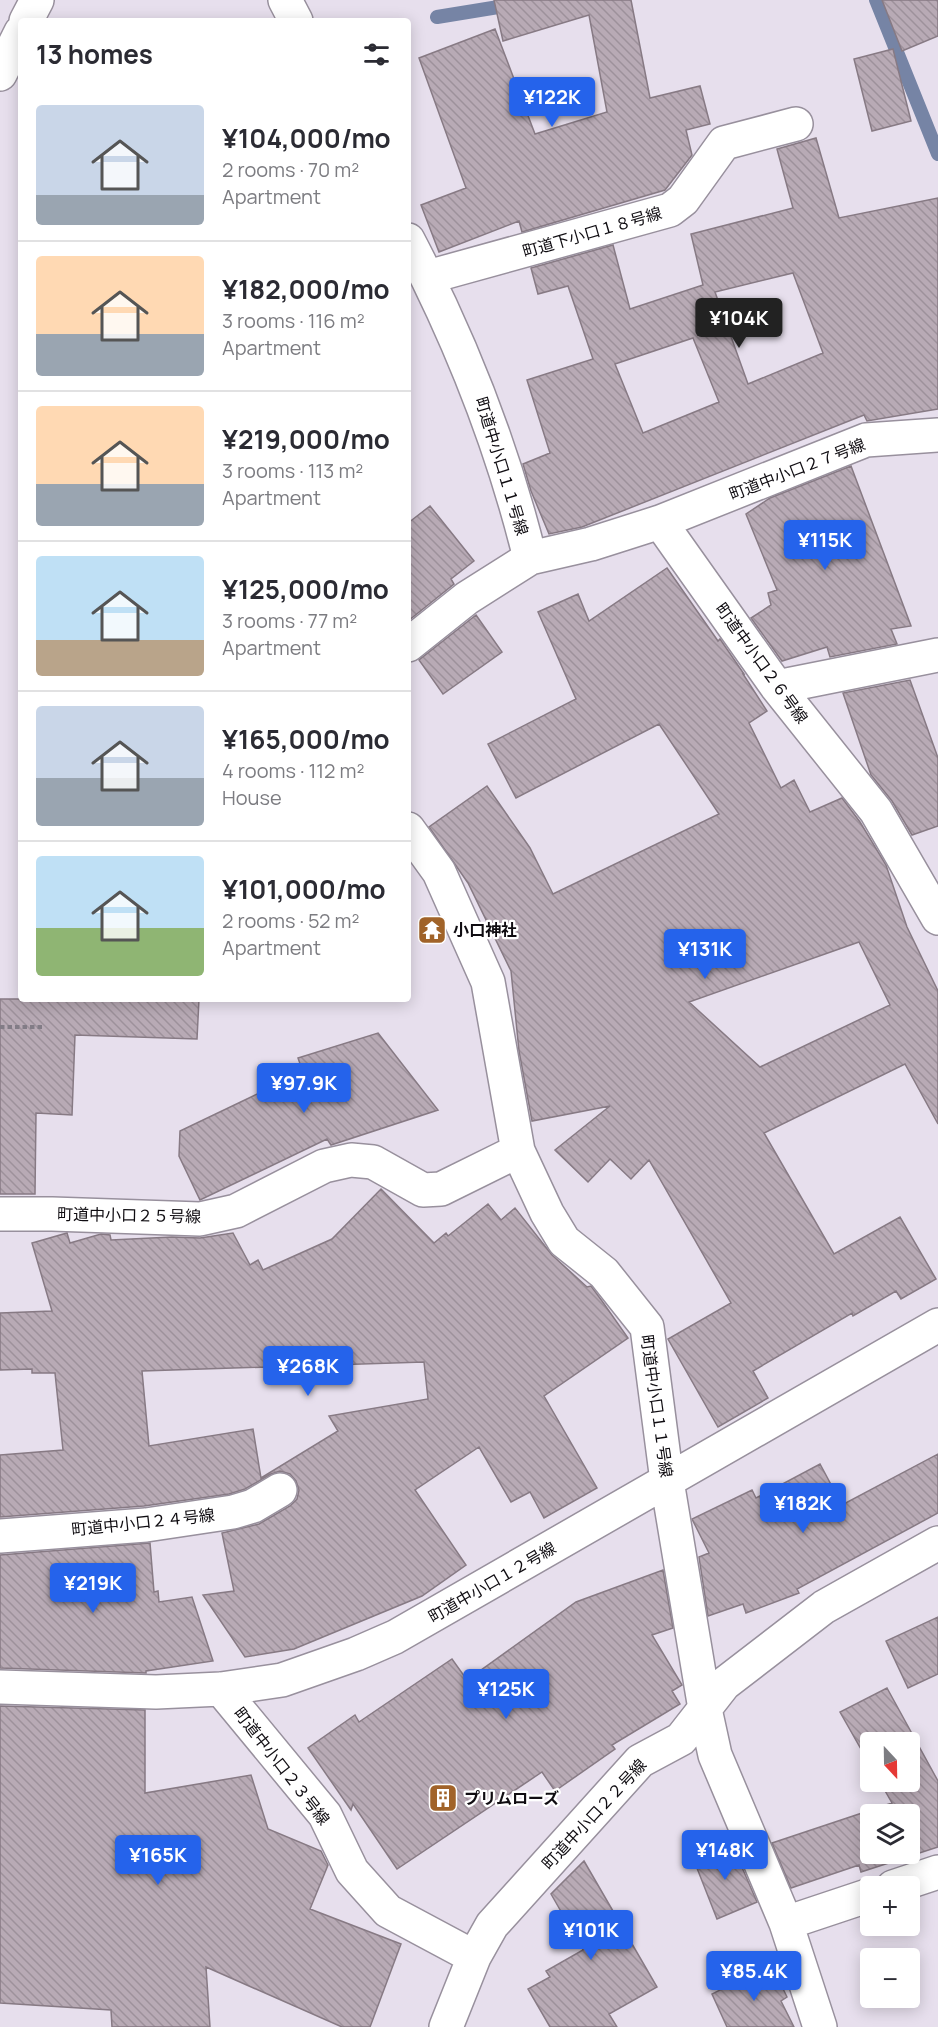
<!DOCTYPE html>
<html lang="en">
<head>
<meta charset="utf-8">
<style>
  body { margin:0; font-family:Manrope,"Noto Sans JP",sans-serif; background:#f2f2f3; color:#2b2b33; height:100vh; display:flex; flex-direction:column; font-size:22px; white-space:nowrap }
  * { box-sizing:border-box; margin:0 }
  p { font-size:20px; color:#7c7c81 }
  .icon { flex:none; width:33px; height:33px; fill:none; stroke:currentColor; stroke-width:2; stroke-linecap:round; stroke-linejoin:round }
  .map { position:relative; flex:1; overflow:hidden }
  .side { position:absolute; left:18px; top:18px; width:393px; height:984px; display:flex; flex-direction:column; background:#fff; border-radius:6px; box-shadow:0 3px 15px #0003 }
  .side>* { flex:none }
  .needle { width:39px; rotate:158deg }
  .tools { position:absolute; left:860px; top:1732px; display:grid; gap:12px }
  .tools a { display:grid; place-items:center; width:60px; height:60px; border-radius:6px; background:#fff; box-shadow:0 3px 15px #0003; font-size:30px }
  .price { position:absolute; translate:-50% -51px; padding:0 14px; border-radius:6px; background:#2563eb; color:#fff; font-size:20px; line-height:39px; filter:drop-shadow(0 2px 3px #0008) }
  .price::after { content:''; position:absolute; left:50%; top:36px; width:18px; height:14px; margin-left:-9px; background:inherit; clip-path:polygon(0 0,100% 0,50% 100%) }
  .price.selected { background:#222; color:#fff }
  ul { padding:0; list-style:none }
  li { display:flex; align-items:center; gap:18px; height:150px; padding:0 18px }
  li+li { border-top:2px solid #e1e1e2 }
  li span { display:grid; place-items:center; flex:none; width:168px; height:120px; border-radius:6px; color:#555 }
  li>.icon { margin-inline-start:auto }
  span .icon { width:72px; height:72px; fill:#fffc; stroke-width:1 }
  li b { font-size:26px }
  h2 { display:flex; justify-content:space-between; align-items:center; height:72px; padding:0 18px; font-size:26px }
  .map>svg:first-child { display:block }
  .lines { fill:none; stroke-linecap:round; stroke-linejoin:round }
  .stream { stroke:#7684a5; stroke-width:14 }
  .building { fill:url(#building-back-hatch); stroke:#877a84; stroke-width:1.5; fill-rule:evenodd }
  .minor-casing { stroke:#98909d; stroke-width:36 }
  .path { stroke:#827c86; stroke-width:4; stroke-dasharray:4.5 3; stroke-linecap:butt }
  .minor { stroke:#fff; stroke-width:33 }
  .labels { text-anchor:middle; stroke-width:4.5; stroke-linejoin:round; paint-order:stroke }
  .street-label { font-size:16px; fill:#0f0c11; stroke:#fff }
  .poi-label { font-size:16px; font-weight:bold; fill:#0f0c11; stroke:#fff; text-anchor:start }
</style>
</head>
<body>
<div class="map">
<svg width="938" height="2027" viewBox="0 0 938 2027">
  <defs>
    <pattern id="building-back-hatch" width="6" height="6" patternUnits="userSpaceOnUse" patternTransform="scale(1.5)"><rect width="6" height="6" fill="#b8aab5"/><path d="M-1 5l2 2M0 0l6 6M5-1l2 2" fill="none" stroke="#9d919b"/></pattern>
  </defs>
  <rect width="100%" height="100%" fill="#e7dfed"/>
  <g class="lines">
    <path class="stream" d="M876,0L938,154
      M437,17L541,0"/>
  </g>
  <path class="building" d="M494,0H631L650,98L700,86L710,124L686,130L692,155L665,190L522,232L519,221L439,252L421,205L466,188L419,58L495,29L535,134L607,112L589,15L503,41Z
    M882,0H938V36L902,51Z
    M893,49L911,121L872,131L854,59Z
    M816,138L839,218L938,198V409L867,421L864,415L582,527L549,534L531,491L523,464L550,453L527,380L593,359L568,286L538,294L531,268L613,245L630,309L703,285L691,234L793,208L777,149ZM793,273L823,353L748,384L715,292ZM693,338L719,402L643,433L615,364Z
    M851,466L911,626L891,629L897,644L830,657L827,647L782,661L751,618L771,605L768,593L777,590L746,514L770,498Z
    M430,506L474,561L451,579L454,584L408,621V523Z
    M667,568L718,641L720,639L744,674H743L767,711L749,723L781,788L794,780L810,812L842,798L860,822L886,865L907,927L938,991V1124L905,1064L764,1133L834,1254L900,1217L936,1279L901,1299L896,1291L853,1316L852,1313L753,1371L768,1398L718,1427L668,1339L731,1303L649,1160L631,1179L610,1159L588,1182L555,1150L610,1106L532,1121L519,1051L511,971L468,883L429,827L487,786L530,848L553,894L719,814L659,724L516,798L488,744L576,699L538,612L578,594L589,621ZM859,942L890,1005L760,1067L689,1002Z
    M476,615L502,652L443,694L419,660Z
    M910,680L938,758V826L912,835L892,801L871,775L843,693Z
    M0,999H199L197,1039L75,1035L72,1115L36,1113L35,1194H0Z
    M378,1033L438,1110L331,1145L327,1139L200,1200L179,1156L180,1131L303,1072L298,1058Z
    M381,1189L434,1243L446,1233L448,1236L488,1204L501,1220L515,1208L552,1255L587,1287L591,1286L602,1301L628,1338L544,1396L597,1488L544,1518L530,1492L511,1502L479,1447L415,1490L466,1565L422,1596L294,1649L245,1657L203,1595L234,1591L222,1533L259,1524L290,1506L297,1499L299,1490L296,1481L290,1474L280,1471L271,1474L245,1489L229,1494L144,1506L0,1517V1455L63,1450L55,1373H32V1369L0,1370V1313L52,1311L32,1243L67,1233L70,1243L101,1234L110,1235L111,1240L172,1237L200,1238L233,1233L250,1265L258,1260L263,1270L332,1239ZM424,1362L428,1399L329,1416L338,1431L261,1478L253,1429L149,1446L142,1371Z
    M938,1454V1513L797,1589L799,1593L746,1613L743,1604L708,1616L699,1557L709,1553L692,1519L752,1490L756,1498L820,1464L842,1505Z
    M150,1543L154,1592L158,1591L159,1602L192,1597L213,1661L146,1671V1673L0,1668V1555Z
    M663,1570L673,1628L652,1635L682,1685L672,1691L680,1704L612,1745L615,1749L555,1791L542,1772L397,1869L353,1804L351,1810L308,1748L355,1715L359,1722L452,1659L467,1680L576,1602Z
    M938,1617V1674L908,1688L886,1641Z
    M887,1688L938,1781V1847L861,1872L859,1865L791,1888L772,1843L892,1803L880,1782H909V1743H870V1765L840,1712ZM870,1815H909V1854H870Z
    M0,1706L145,1710V1793L251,1775L268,1829L321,1851L328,1865L310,1909L401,1944L370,2027H342L206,1967L210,2027H112L111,2010L0,2003Z
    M731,1842L757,1902L717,1919L693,1858Z
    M584,1861L657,1987L609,2014L617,2027H550L528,1989L550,1977L546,1971L583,1950L551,1894Z
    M771,1964L787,1997L781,2001L794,2027H727L712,1994Z"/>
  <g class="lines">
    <g class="minor-casing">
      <path id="minor" d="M285,0L296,21
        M26,21L37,0
        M0,74L21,32
        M408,240C462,343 502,444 530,558L467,598L408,645
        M428,277L670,210L683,200L724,143L796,124
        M660,522L866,440L938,435
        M530,558L591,544L660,522L777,687L876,811L938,918
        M777,687L938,655
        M408,829L439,872L488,982L518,1151L547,1213L564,1241L604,1273L647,1327L667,1481L705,1709L715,1755L786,1923L820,2027
        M0,1214H52L200,1219L236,1211L324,1166L351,1160L373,1162L423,1190L441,1189L518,1151
        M0,1536L146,1525L233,1512L253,1506L280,1490
        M0,1687L156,1692L221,1689L282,1680L356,1654L395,1637L938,1325
        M221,1689L325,1815L352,1871L388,1911L474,1957
        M893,1887L938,1872
        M786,1923L870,1895
        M446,2027L474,1957L492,1925L640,1761L681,1739L724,1684L824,1607L938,1543"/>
    </g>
    <path class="path" d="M0,1027H43"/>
    <use href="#minor" class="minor"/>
  </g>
  <defs>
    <g id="temple-square" transform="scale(1.5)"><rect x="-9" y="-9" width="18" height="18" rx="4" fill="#a16329" stroke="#fff"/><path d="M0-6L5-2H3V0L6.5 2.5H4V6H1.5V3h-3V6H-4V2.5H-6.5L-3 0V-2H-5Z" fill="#fff"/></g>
    <g id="building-square" transform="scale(1.5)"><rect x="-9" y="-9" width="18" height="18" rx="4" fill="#a16329" stroke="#fff"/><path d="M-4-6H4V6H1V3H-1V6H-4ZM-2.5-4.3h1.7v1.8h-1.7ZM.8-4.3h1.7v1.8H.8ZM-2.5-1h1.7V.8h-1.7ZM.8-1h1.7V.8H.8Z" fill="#fff"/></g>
  </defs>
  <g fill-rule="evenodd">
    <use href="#temple-square" x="432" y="930"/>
    <use href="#building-square" x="443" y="1798"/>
  </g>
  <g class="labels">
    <g class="street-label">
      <text transform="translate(592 232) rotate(-16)" y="6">町道下小口１８号線</text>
      <text transform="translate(502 466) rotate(73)" y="6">町道中小口１１号線</text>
      <text transform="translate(797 469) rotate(-21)" y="6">町道中小口２７号線</text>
      <text transform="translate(762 663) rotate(54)" y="6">町道中小口２６号線</text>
      <text transform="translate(129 1215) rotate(1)" y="6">町道中小口２５号線</text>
      <text transform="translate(657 1406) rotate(82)" y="6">町道中小口１１号線</text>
      <text transform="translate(143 1522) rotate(-6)" y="6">町道中小口２４号線</text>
      <text transform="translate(492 1582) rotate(-30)" y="6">町道中小口１２号線</text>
      <text transform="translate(282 1766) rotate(52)" y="6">町道中小口２３号線</text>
      <text transform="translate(594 1814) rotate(-47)" y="6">町道中小口２２号線</text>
    </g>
    <g class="poi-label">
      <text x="453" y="936">小口神社</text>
      <text x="464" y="1804">プリムローズ</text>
    </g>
  </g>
</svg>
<div class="tools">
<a><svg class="needle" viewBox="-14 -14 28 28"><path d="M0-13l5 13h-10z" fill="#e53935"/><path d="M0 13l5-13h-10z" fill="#7c7c81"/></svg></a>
<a><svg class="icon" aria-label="layers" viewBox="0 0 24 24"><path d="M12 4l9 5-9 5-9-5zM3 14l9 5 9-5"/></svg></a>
<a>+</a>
<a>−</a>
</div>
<b class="price" style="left:552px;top:128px">¥122K</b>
<b class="price selected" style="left:739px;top:349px">¥104K</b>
<b class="price" style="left:825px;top:571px">¥115K</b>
<b class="price" style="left:705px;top:980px">¥131K</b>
<b class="price" style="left:304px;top:1114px">¥97.9K</b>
<b class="price" style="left:308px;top:1397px">¥268K</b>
<b class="price" style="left:803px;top:1534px">¥182K</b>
<b class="price" style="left:93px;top:1614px">¥219K</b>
<b class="price" style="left:506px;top:1720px">¥125K</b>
<b class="price" style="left:725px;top:1881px">¥148K</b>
<b class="price" style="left:158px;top:1886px">¥165K</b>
<b class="price" style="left:591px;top:1961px">¥101K</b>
<b class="price" style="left:754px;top:2002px">¥85.4K</b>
<section class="side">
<h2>13 homes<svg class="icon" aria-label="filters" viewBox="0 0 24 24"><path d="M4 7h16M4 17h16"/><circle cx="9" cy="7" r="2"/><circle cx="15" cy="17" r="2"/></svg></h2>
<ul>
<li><span style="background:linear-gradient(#c9d6e8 75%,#9aa5b1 0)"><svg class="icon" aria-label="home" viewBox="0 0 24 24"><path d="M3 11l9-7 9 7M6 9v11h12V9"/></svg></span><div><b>¥104,000/mo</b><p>2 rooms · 70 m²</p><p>Apartment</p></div></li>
<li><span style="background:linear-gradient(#ffd9b3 65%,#9aa5b1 0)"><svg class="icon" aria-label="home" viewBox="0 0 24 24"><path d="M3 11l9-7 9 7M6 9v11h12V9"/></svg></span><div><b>¥182,000/mo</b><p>3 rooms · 116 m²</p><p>Apartment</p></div></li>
<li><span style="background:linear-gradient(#ffd9b3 65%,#9aa5b1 0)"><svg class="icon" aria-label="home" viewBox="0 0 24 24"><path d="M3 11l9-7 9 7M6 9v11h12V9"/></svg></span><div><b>¥219,000/mo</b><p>3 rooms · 113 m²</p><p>Apartment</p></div></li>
<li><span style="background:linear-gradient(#bfe0f5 70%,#b9a48a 0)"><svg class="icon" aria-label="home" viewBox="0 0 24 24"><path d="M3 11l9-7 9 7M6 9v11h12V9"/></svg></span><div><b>¥125,000/mo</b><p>3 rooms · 77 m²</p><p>Apartment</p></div></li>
<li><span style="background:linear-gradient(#c9d6e8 60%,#9aa5b1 0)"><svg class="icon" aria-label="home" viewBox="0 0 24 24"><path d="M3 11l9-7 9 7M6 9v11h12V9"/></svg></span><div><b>¥165,000/mo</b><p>4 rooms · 112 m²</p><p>House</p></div></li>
<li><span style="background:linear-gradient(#bfe0f5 60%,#8fb573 0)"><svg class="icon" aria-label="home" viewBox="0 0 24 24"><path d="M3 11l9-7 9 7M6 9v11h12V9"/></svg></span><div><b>¥101,000/mo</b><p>2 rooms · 52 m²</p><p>Apartment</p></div></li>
</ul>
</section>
</div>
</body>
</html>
